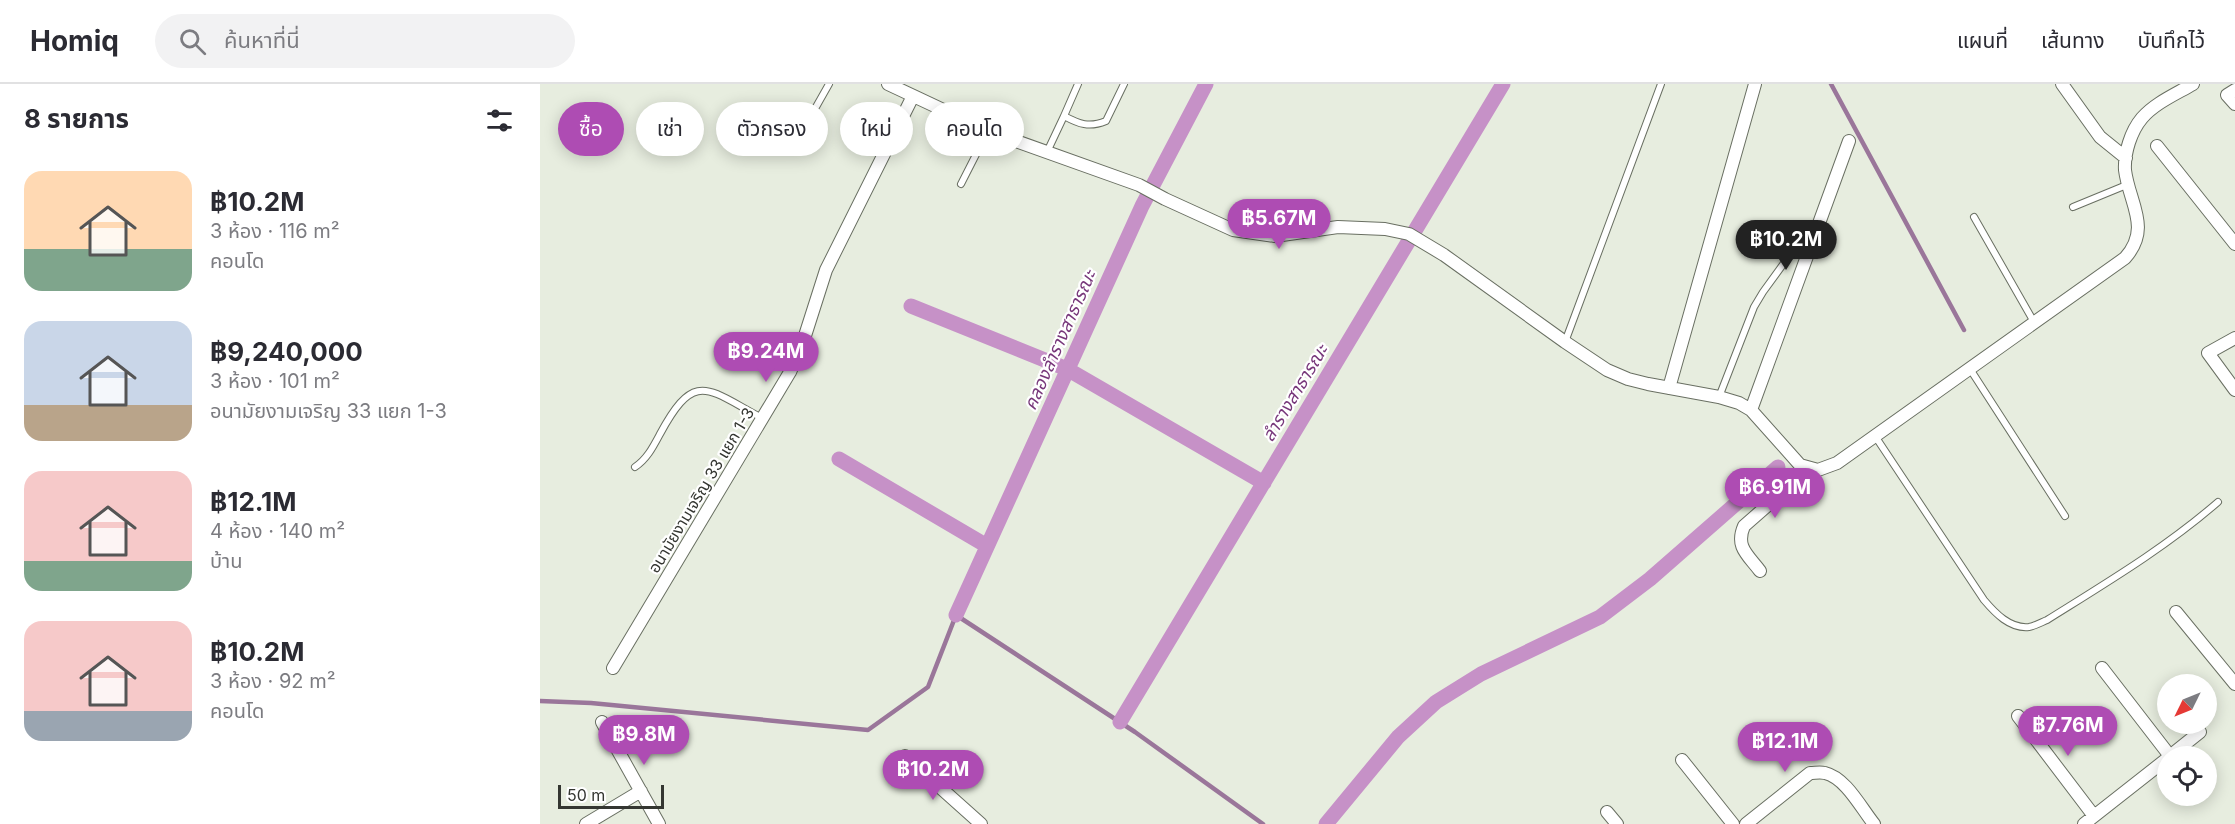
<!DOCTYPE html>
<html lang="th">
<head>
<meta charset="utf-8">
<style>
  body { margin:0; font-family:Inter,"Noto Sans Thai",sans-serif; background:#f2f2f3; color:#2b2b33; height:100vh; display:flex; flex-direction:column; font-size:22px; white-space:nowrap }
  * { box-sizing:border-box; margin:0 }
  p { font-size:20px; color:#7c7c81 }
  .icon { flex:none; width:33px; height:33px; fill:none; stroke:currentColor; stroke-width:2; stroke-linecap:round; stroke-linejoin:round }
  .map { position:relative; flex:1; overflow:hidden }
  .sheet { display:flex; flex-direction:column; background:#fff; width:540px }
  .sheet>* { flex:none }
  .hud { position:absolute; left:18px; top:18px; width:570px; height:54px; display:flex; gap:12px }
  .needle { width:39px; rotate:227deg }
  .buttons { position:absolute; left:1617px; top:590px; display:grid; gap:12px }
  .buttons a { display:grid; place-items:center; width:60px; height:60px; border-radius:50%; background:#fff; box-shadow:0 3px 15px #0003; font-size:30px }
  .scale { position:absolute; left:18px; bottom:15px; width:106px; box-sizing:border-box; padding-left:6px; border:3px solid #343631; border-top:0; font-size:16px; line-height:21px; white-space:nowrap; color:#343631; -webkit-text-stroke:4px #fff; paint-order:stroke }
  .price { position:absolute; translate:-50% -51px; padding:0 14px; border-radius:21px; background:#ae4cb3; color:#fff; font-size:20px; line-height:39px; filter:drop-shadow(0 2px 3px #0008) }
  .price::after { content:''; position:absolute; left:50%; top:36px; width:18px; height:14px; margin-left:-9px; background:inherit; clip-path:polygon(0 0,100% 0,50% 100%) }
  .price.active { background:#222; color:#fff }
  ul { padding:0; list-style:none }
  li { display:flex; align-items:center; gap:18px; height:150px; padding:0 24px }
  li span { display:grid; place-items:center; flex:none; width:168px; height:120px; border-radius:18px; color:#555 }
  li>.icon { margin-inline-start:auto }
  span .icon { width:72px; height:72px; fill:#fffc; stroke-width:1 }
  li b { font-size:26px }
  h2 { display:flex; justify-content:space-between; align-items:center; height:72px; padding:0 24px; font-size:26px }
  .pill { padding:0 21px; border-radius:27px; background:#fff; box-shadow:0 3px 15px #0003; font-size:21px; line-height:54px }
  .pill.active { background:#ae4cb3; color:#fff }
  header { display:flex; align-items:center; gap:36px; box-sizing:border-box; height:84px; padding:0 30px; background:#fff; border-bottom:2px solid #e1e1e2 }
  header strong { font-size:28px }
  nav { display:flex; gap:33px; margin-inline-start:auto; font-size:21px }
  .search { width:420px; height:54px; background:#f2f2f3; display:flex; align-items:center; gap:15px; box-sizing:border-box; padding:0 21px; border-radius:33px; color:#7c7c81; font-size:22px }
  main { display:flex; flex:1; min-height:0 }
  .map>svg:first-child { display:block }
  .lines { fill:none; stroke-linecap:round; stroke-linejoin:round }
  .stream { stroke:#9a769a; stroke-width:4.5 }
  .canal { stroke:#c691c7; stroke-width:15 }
  .service-casing { stroke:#696f62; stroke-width:8 }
  .minor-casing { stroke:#696f62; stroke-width:14 }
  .service { stroke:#fff; stroke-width:6 }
  .minor { stroke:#fff; stroke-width:12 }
  .labels { text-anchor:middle; stroke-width:4.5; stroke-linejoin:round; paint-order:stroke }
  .street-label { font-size:16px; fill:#343631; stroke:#fff }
  .water-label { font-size:18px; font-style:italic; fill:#77377a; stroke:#fff }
</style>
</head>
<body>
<header>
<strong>Homiq</strong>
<div class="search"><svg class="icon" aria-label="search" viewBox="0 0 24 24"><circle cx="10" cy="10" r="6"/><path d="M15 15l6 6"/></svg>ค้นหาที่นี่</div>
<nav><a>แผนที่</a><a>เส้นทาง</a><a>บันทึกไว้</a></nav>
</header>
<main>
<section class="sheet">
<h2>8 รายการ<svg class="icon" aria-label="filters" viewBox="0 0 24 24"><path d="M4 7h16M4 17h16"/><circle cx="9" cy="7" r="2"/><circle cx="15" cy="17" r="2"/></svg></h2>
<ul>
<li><span style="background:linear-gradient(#ffd9b3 65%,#7fa58c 0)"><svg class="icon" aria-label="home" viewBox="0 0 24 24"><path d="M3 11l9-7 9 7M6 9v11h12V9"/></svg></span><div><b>฿10.2M</b><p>3 ห้อง · 116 m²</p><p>คอนโด</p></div></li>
<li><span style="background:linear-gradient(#c9d6e8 70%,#b9a48a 0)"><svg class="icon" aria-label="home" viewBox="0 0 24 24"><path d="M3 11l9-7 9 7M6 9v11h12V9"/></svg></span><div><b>฿9,240,000</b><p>3 ห้อง · 101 m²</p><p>อนามัยงามเจริญ 33 แยก 1-3</p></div></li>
<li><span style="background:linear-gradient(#f6c9c9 75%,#7fa58c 0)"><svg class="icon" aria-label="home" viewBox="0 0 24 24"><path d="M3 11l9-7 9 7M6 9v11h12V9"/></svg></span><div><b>฿12.1M</b><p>4 ห้อง · 140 m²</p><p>บ้าน</p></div></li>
<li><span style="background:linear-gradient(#f6c9c9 75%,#9aa5b1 0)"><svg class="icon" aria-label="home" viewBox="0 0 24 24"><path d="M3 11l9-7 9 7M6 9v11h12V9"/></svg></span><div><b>฿10.2M</b><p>3 ห้อง · 92 m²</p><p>คอนโด</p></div></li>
</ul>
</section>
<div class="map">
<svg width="1695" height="740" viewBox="0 0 1695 740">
  <rect width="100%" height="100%" fill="#e7eddf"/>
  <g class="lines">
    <path class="stream" d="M663,0L665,3
      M1291,0L1424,246
      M0,617L51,619L328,646L388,603L416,531L595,648L723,740"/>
    <path class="canal" d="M371,222L527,285L724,399
      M299,375L447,462
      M416,531L602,122L666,0
      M580,638L963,0
      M786,740L858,653L896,618L941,590L1060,533L1110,495L1238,383"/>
    <g class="service-casing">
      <path id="service" d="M524,32L538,0
        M232,49L252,57L259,53L289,0
        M507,68L524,32C539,40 549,44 566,37L584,0
        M421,100L448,47
        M1533,123L1589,100
        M1434,133L1494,238
        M1025,258L1121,0
        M1430,285L1525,432
        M1179,313L1214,223L1223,208L1247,175
        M1335,352L1444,516C1455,529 1470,545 1489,543C1495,542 1502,538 1507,536C1566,499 1625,464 1678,418
        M95,383C107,375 113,363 120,350C155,285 167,305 222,334"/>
    </g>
    <g class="minor-casing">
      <path id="minor" d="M348,0L448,47L599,101L625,115L693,146L735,152L798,143L845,145L869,150L904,171L1025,258L1067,286L1088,295L1108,300L1179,313L1199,319L1211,326L1260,381L1278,386L1297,379L1585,174C1612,144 1589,119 1585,86C1584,69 1591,47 1602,34C1615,19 1636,10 1653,0
        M1522,0L1560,53L1586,74
        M1695,6L1687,11L1695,20
        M1617,62L1695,160
        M1695,254L1668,269L1695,306
        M1129,304L1215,0
        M1211,326L1309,57
        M1220,487C1208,471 1195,463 1204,442L1269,385
        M1636,528L1695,600
        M73,584L250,288L263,258L286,186L373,12
        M1562,584L1630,672
        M1478,632L1554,732
        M62,638L119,740
        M365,672L441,740
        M1630,672L1660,648
        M1142,676L1193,740
        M1067,728L1077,740
        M46,740L101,707
        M1206,740L1270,689C1275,689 1280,688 1285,689C1306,694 1321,724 1334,740
        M1544,740L1628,674"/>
    </g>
    <use href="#service" class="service"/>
    <use href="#minor" class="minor"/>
  </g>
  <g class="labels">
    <g class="street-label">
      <text transform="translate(161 406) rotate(-59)" y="6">อนามัยงามเจริญ 33 แยก 1-3</text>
    </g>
    <g class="water-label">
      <text transform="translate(520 256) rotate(-66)" y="6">คลองลำรางสาธารณะ</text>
      <text transform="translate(755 309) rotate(-59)" y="6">ลำรางสาธารณะ</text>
    </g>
  </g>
</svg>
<div class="buttons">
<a><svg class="needle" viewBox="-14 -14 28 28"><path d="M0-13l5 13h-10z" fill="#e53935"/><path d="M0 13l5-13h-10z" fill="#7c7c81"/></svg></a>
<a><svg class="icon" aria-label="locate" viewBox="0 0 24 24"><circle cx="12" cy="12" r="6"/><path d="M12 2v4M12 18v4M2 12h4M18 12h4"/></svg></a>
</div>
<div class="scale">50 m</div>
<b class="price" style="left:739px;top:166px">฿5.67M</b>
<b class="price active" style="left:1246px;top:187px">฿10.2M</b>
<b class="price" style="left:226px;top:299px">฿9.24M</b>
<b class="price" style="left:1235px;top:435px">฿6.91M</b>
<b class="price" style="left:1528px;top:673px">฿7.76M</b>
<b class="price" style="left:104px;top:682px">฿9.8M</b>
<b class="price" style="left:1245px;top:689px">฿12.1M</b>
<b class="price" style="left:393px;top:717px">฿10.2M</b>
<div class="hud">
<a class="pill active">ซื้อ</a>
<a class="pill">เช่า</a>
<a class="pill">ตัวกรอง</a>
<a class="pill">ใหม่</a>
<a class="pill">คอนโด</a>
</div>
</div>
</main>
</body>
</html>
